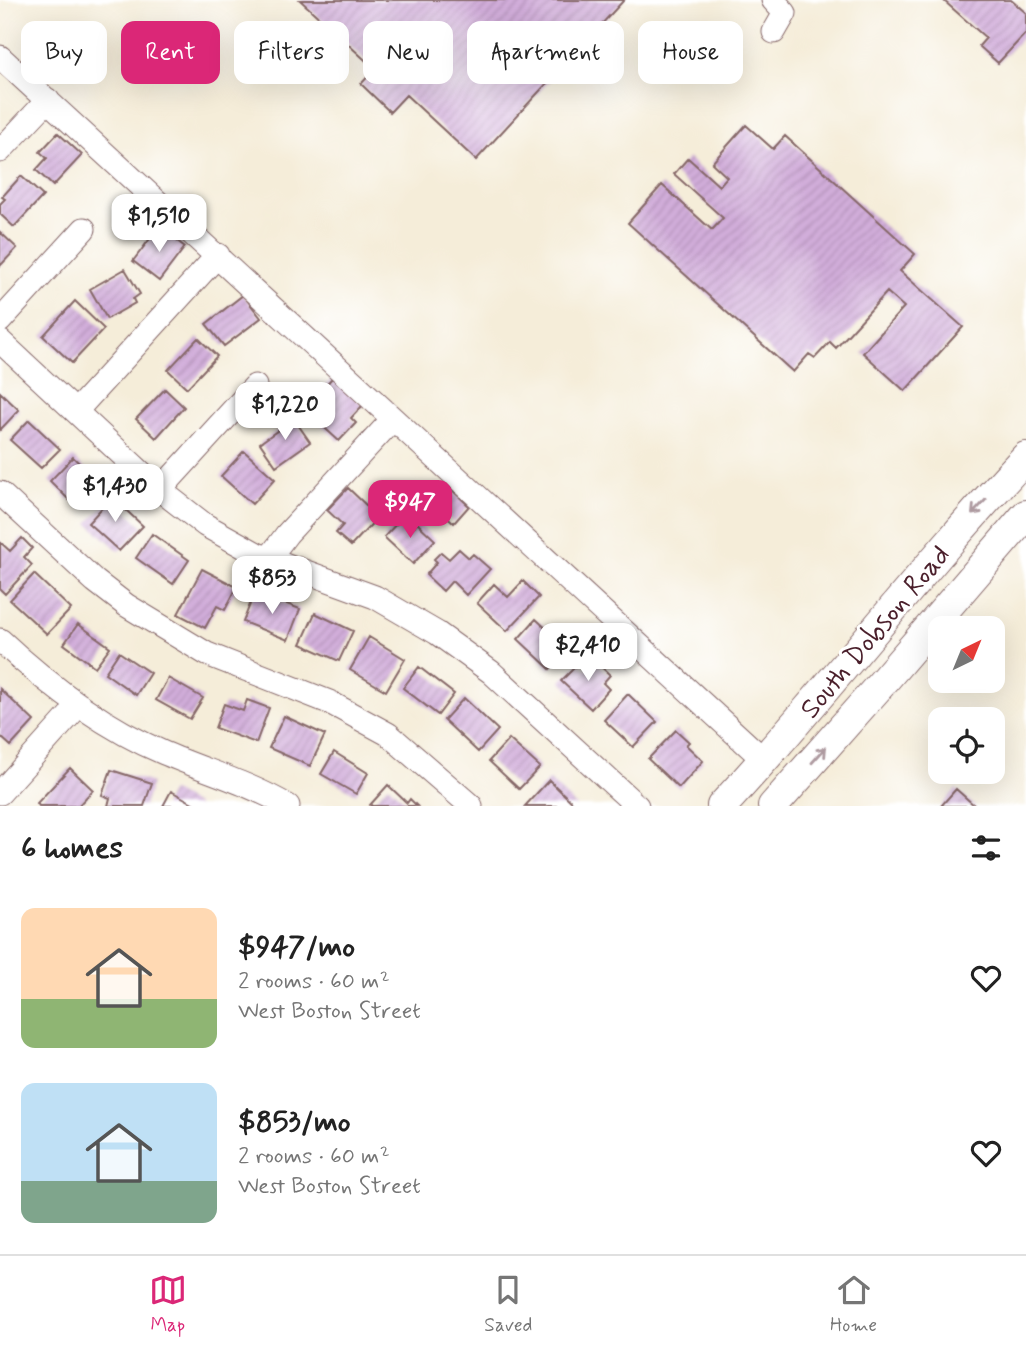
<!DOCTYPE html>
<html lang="en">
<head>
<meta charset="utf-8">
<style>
  body { margin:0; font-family:Mynerve,sans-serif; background:#f6f6f6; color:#222; height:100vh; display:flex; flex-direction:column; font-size:26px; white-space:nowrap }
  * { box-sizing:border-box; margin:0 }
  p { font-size:23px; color:#767676 }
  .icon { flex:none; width:38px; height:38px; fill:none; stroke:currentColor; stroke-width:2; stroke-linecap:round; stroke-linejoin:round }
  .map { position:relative; height:806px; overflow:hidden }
  .panel { display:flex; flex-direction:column; background:#fff; flex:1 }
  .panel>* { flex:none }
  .top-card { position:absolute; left:21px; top:21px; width:985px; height:63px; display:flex; gap:14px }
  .needle { width:46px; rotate:43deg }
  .buttons { position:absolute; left:928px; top:616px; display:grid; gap:14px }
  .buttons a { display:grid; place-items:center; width:77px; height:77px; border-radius:14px; background:#fff; box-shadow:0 7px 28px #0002; font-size:35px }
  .price { position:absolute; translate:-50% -60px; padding:0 16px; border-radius:14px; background:#fff; color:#222; font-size:23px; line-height:46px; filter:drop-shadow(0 2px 4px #0008) }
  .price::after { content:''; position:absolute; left:50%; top:42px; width:21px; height:16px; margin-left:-10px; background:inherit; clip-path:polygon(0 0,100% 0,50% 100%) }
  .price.selected { background:#db2777; color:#fff }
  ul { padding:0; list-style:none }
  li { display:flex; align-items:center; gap:21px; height:175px; padding:0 21px }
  li span { display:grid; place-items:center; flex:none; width:196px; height:140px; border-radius:14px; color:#555 }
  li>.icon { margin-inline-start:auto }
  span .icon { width:84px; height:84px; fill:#fffc; stroke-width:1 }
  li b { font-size:30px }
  h2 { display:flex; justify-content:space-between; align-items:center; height:84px; padding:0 21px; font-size:30px }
  .tag { padding:0 24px; border-radius:14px; background:#fff; box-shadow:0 7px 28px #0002; font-size:24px; line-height:63px }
  .tag.selected { background:#db2777; color:#fff }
  .dock { display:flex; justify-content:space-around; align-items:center; height:98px; border-top:2px solid #e0e0e0; background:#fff; font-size:19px; color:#767676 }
  .dock a { display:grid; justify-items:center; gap:4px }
  .dock .selected { color:#db2777 }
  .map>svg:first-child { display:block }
  .building { fill:url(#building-hatch) }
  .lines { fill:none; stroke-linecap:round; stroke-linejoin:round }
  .minor-casing { stroke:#866768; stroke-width:25 }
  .major-casing { stroke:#866768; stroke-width:32 }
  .minor { stroke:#fff; stroke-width:23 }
  .major { stroke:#fff; stroke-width:30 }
  .oneway { stroke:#ae9aa0 }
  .labels { text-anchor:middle; stroke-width:6; stroke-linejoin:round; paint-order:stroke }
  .street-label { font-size:28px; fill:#4a1f2b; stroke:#fff }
</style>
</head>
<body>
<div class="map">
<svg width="1026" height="806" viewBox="0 0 1026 806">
  <defs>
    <pattern id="building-hatch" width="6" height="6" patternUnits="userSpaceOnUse" patternTransform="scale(1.75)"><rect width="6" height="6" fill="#d1adda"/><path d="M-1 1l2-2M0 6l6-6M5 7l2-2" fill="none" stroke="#b594bb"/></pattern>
  </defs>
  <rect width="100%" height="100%" fill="#fff"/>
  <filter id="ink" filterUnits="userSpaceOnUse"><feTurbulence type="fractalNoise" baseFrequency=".0143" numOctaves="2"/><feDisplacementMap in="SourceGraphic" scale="14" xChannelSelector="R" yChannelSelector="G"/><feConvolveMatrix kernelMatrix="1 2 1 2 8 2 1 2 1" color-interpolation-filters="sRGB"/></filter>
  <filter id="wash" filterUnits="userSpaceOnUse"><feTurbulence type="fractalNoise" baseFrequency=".00686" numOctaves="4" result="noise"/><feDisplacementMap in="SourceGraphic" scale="28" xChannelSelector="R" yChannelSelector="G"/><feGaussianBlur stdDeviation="1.57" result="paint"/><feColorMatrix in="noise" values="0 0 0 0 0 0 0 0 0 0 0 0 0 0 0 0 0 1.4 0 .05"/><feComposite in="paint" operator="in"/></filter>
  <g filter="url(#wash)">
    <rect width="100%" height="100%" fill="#f5edd9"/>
    <g id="blocks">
      <path class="building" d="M300,0H624L476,160L406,95L390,112L361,84L375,69Z
        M943,0H1011L1026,13V33L998,63L979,46L986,38Z
        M746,125L773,149L785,136L915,254L900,271L963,327L905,391L863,353L904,307L887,292L836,348L830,342L815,358L809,354L793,372L628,223L662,185L712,230L723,218L674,174L688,158L719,186L727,177L712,163Z
        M58,133L82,155L53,186L36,170L47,158L40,152Z
        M21,176L43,196L14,227L0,214V204L5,199L2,197Z
        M159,227L185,247L159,281L133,261Z
        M0,232L17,248L0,266Z
        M125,269L140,294L133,299L135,303L107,319L90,289Z
        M243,295L261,318L224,346L206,324Z
        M75,301L104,329L72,363L43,336Z
        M198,338L217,356L187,388L168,370Z
        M332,378L363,405L351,418L356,423L339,441L304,409Z
        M165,389L184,407L156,438L136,419Z
        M0,392L19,410L0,430Z
        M294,419L310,442L276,466L260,443Z
        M29,420L60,449L41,468L10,440Z
        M244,451L275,479L252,504L221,476Z
        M73,457L102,486L85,503L76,494L69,500L50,481Z
        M348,488L367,506L371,502L382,513L351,546L336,533L343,525L327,510Z
        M450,488L469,506L454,523L435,505Z
        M112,497L143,526L119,551L88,523Z
        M401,519L412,529L417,523L435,540L413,564L384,537Z
        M152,534L189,560L173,584L136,558Z
        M22,538L32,548L24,557L32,565L5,594L0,589V542L10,551Z
        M459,549L469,558L473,554L490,569L466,595L452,581L443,591L426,575L437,562L434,559L441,552L449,559Z
        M202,569L237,587L225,610L217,606L205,628L178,614Z
        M34,574L71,609L47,634L10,600Z
        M523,581L539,597L507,631L477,603L494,584L508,597Z
        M255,592L300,609L288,640L243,622Z
        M315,613L353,631L339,661L301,644Z
        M536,619L568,649L550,669L518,639Z
        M78,624L110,647L95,667L64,644Z
        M369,637L405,659L386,691L350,670Z
        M119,652L150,673L136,695L105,673Z
        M594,660L610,675L603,683L609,689L591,709L561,681L579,663L586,669Z
        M419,667L454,694L438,715L403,688Z
        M168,678L203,698L190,719L156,700Z
        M0,689L34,721L11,746L0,736Z
        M628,694L657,722L633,747L604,720Z
        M464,698L498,730L478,752L444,720Z
        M247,700L269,708L256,743L215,728L224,704L243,711Z
        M284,716L325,735L310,766L269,748Z
        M676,730L689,742L686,745L703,761L679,788L648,759Z
        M509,739L540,767L519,789L489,761Z
        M334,752L368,773L356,794L321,774Z
        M70,768L93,790L78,806H39L37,803Z
        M111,770L152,783L144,806H108L110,798L102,795Z
        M549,780L576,806H525Z
        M388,785L407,803L410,799L417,806H371L370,805Z
        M956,789L975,806H941Z
        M171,791L198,806H163Z"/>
    </g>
  </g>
  <g filter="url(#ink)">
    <use href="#blocks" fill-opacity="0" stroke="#866768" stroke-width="2"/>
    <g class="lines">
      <g class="minor-casing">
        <path id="minor" d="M773,0L785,13L774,32
          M0,57L764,760
          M0,151L48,100
          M0,321L84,229
          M0,341L160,490L205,525L257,554L375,597L437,633L491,672L637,806
          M76,411L218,255
          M160,490L255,386
          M0,493L95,581L126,605L207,654L329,702L388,734L471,806
          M269,558L287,534L393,419
          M0,640C47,684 105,728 164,753C206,771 249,783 288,806
          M0,793L78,706"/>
      </g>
      <g class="major-casing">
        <path id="major" d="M722,806C827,693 920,570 1026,457
          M773,806L882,683L1026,515"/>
      </g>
      <use href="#minor" class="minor"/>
      <use href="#major" class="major"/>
    </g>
    <defs><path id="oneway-shaft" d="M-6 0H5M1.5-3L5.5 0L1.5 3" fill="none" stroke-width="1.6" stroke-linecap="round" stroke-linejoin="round" transform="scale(1.75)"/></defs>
    <g class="oneway">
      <use href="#oneway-shaft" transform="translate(979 507) rotate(133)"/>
      <use href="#oneway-shaft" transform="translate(819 755) rotate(-48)"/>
    </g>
  </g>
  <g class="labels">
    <g class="street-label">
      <text transform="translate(874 631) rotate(-50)" y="10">South Dobson Road</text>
    </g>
  </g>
</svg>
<div class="buttons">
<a><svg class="needle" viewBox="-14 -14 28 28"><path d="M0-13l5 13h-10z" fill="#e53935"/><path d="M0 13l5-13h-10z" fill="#767676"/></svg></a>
<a><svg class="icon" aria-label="locate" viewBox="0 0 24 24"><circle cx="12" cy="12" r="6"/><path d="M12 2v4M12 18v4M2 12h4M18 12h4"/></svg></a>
</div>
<b class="price" style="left:159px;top:254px">$1,510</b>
<b class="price" style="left:285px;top:442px">$1,220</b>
<b class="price" style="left:115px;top:524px">$1,430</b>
<b class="price selected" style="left:410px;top:540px">$947</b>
<b class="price" style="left:272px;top:616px">$853</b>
<b class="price" style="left:588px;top:683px">$2,410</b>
<div class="top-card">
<a class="tag">Buy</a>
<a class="tag selected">Rent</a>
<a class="tag">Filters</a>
<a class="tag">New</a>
<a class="tag">Apartment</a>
<a class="tag">House</a>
</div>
</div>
<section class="panel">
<h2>6 homes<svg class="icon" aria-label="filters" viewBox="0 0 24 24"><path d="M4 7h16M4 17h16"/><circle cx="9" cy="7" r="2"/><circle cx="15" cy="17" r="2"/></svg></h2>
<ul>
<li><span style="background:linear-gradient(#ffd9b3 65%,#8fb573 0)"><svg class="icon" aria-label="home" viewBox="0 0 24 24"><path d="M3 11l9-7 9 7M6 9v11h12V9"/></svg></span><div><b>$947/mo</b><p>2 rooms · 60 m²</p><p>West Boston Street</p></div><svg class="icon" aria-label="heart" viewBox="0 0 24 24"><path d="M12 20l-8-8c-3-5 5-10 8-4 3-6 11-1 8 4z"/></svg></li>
<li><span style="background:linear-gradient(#bfe0f5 70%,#7fa58c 0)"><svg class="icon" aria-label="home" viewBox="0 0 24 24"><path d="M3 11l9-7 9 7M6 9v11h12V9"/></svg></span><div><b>$853/mo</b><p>2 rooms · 60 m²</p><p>West Boston Street</p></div><svg class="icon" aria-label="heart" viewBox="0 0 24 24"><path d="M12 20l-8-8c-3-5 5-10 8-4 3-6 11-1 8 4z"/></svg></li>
</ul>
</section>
<nav class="dock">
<a class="selected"><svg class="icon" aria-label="map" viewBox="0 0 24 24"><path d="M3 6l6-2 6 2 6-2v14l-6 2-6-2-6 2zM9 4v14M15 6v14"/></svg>Map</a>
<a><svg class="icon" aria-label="saved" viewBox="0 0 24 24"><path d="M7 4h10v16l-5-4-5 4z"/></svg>Saved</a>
<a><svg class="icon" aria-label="home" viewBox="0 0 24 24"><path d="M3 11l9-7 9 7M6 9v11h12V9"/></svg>Home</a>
</nav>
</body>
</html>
